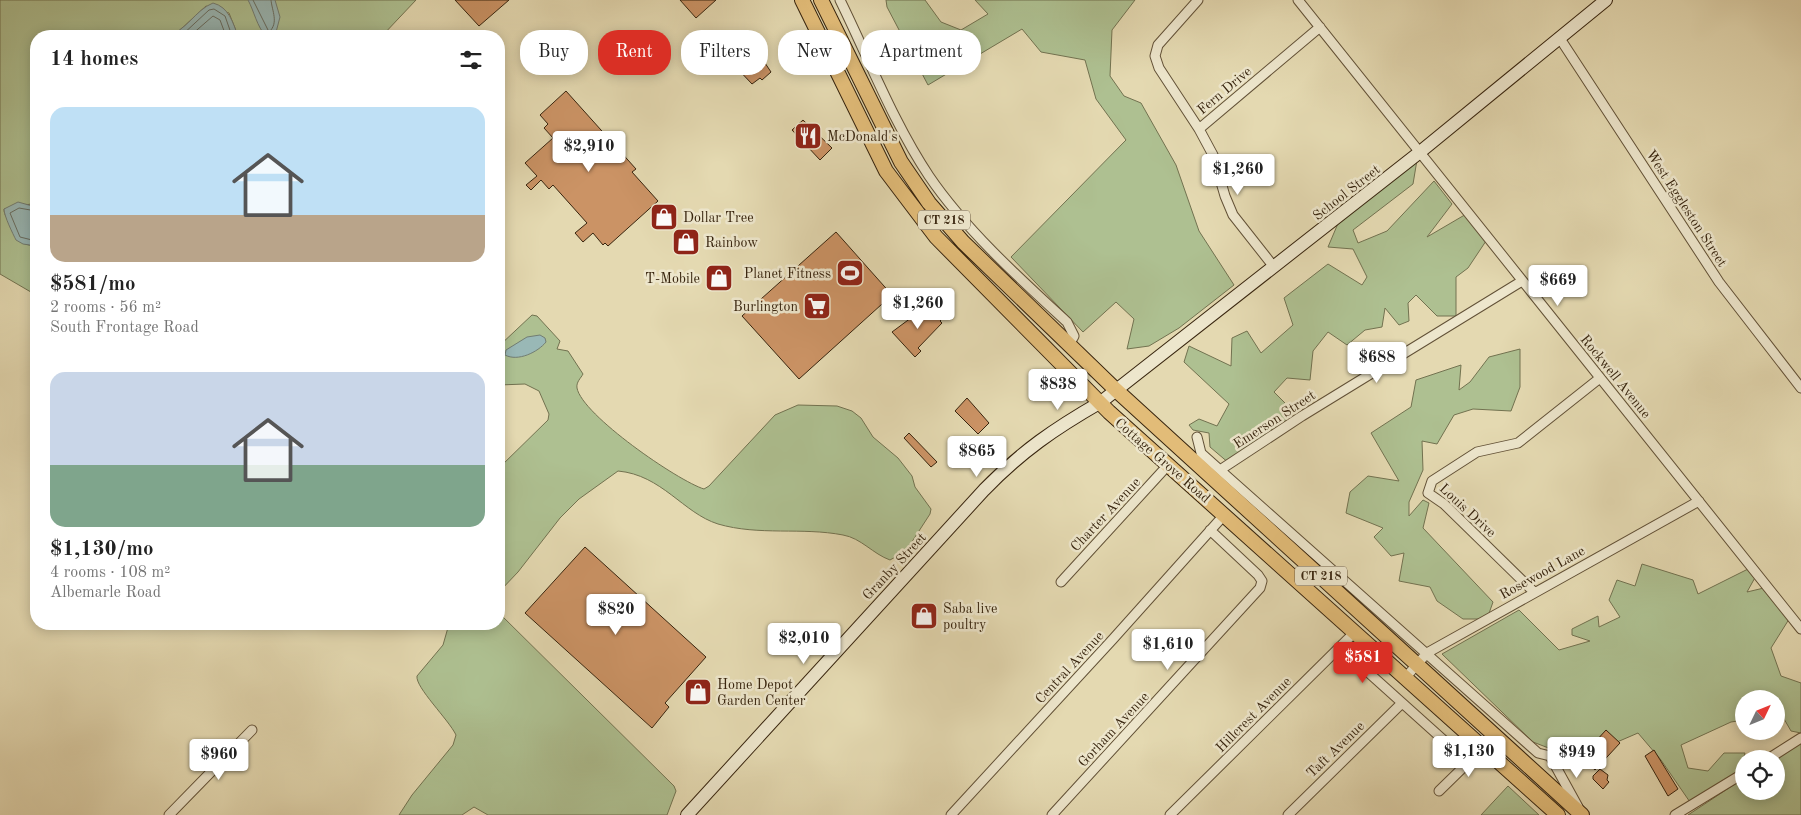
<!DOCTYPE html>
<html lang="en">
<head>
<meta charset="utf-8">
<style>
  body { margin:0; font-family:"Old Standard TT",serif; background:#f2f2f2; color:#222; height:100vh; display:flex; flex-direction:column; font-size:19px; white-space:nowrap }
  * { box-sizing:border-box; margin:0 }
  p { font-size:16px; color:#767676 }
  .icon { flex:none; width:28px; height:28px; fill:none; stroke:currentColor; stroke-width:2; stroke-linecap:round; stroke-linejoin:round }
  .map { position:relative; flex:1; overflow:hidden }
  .side { position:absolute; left:30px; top:30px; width:475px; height:600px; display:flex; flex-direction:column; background:#fff; border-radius:20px; box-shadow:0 2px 12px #0003 }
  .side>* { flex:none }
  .top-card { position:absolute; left:520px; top:30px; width:475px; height:45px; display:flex; gap:10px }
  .needle { width:32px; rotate:47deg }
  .controls { position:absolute; left:1735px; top:690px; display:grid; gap:10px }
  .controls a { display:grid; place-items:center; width:50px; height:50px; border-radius:50%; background:#fff; box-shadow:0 2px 12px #0003; font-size:25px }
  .price { position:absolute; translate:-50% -42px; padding:0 11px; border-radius:5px; background:#fff; color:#222; font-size:16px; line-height:32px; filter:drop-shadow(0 1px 2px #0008) }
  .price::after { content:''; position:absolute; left:50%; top:30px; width:15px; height:11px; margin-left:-8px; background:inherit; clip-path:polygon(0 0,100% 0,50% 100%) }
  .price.on { background:#d93025; color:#fff }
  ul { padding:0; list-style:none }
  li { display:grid; align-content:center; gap:10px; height:265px; padding:0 20px }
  li span { display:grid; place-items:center; height:155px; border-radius:15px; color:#555 }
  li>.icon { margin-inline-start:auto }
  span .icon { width:90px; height:90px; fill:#fffc; stroke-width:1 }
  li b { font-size:21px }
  h2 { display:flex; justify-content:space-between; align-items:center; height:60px; padding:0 20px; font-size:21px }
  .tag { padding:0 18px; border-radius:20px; background:#fff; box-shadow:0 2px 12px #0003; font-size:18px; line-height:45px }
  .tag.on { background:#d93025; color:#fff }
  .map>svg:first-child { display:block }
  .green { fill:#aec091; stroke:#727250 }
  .water { fill:#99b8b6; stroke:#727d73 }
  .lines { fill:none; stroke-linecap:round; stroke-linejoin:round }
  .shore { stroke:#686e62; stroke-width:1 }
  .building { fill:#cb9365; stroke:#37240e }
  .street-casing { stroke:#625137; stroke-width:11 }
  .secondary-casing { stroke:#37240e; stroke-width:14 }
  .primary-casing { stroke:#37240e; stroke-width:16 }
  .street { stroke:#ede6cc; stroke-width:9 }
  .secondary { stroke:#ede6cc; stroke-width:12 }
  .primary { stroke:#e2bc78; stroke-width:14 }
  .labels { text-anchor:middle; stroke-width:5; stroke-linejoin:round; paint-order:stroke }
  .shield { fill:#ede6cc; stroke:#6e5e47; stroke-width:1 }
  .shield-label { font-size:12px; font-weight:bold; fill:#37240e }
  .street-label { font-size:14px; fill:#37240e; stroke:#ede6cc }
  .poi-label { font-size:14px; fill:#37240e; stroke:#ede6cc; text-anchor:start }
</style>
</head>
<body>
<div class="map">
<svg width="1801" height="815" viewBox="0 0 1801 815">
  <rect width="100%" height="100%" fill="#e4d9b1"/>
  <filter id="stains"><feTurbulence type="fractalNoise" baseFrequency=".004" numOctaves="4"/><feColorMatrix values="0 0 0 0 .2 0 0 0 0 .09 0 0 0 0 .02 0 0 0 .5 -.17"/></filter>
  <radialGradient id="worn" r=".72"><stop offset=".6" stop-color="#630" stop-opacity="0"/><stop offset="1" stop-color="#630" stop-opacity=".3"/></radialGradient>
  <path class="green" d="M0,0H416L382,36H238L229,13L206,6L179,31L170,36H36V207L31,204L4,209C4,216 8,218 10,224C18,240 18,244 36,246V295L0,274Z
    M886,0H925L941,22L961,30L988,14L975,0H1135L1112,30L1110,76L1124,96L1141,103L1176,165L1199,231L1234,285L1179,328L1149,346L1127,349L1134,319L1116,302L1083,332L1011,257L1126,140L1096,99L1085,60L1041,52L1022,29L928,85L887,7Z
    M1417,160L1413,184L1353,230L1358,243L1387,231L1434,181L1452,204L1427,237L1468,213L1488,238L1468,268L1456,277V316H1437L1416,295L1408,303L1409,321L1399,325L1385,308L1382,327L1365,330L1347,345L1328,332L1313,351L1310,380L1287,378L1274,392L1290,408L1294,421L1230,464L1210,447L1209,433L1193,430L1189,425L1199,419L1217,426L1229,404L1184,362L1189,346L1231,366L1232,338L1247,331L1261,353L1293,325L1284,298L1328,264L1362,285L1367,277L1353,249L1328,247L1342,214Z
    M532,315L537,316L560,341L557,349L568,351L583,374C581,378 576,382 577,388C582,415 678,481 704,489L709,486L775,415L798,405L837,406L852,411L861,418L873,437L898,458L912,476L915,487L931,509L930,514L906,551L890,560C873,554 861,538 843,535C802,527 759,536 718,524C683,513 662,475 618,471L579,499L560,518L518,572L499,592V468L548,420L549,414L539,391L525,384L499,385V346Z
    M1520,349V387L1511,411L1473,409L1454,415L1437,444L1422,441L1423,470L1409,502V516L1423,500L1429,503L1423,528L1493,602L1487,619H1463L1437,601L1430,587L1399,581L1404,553L1391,556L1374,537L1383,528L1346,513L1350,492L1368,476L1399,481L1371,433L1411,407L1416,380L1461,365L1459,390L1470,382L1489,357Z
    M1642,564L1693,580L1698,594L1752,567L1757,574L1747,592L1768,587L1791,616L1771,648L1781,676L1801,683V733L1791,731L1776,705V699H1744V720L1731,722L1681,745L1688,768L1708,771L1724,753H1745L1739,776L1692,805L1661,760L1638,733L1573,761L1559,752L1533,742L1442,654L1519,610L1559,650L1590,641L1572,635V629L1598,616L1599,627L1620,617L1609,600L1617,580L1635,586Z
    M499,613L674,786L676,791L667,815H488L474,807L462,815H399L412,795L453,745L456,735C449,720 415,687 417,676L443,645L449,624H499Z
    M1801,741V815H1688L1744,778V791H1776V759Z
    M1508,786L1539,815H1481Z"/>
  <path class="water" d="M248,0H275L280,17L275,36H266C257,27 254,11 248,0Z
    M213,3C229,7 233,23 238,36H166C186,32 195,10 213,3Z
    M18,202L36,207V246L23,244L16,240C13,234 4,216 4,209Z
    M540,335L545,338L546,342C538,352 518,362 505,355L506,350L527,337Z"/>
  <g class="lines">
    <path class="shore" d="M253,0L269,32C279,23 272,11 271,0
      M181,36L209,10L214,9L225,16L232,36
      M190,36L213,16L220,20L226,36
      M36,211L19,208L10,213L20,237L36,241"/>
  </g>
  <path class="building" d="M455,0H509L479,26Z
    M680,0H716L696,18Z
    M755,48L771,72L762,80L760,78L752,84L734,65Z
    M566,91L636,169L632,172L658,201L608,246L605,243L603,245L593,233L583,242L575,233L587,223L553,185L549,189L541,180L531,190L526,185L537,176L525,163L553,138L544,128L548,124L540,115Z
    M803,120L832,148L820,160L792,130Z
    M836,232L892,295L799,379L742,316Z
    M927,306L942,319L940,321L942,323L918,348L921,351L915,357L892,332Z
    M967,398L989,423L978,434L955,411Z
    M909,433L937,462L931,467L904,438Z
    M585,547L706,657L665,703L669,707L652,728L525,613Z
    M1606,730L1620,743L1595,770L1582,758L1585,756L1584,754Z
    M1654,750L1678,789L1668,796L1645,756Z
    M1600,769L1608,775L1607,780L1609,782L1603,789L1593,779V776Z"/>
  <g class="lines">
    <g class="street-casing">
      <path id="street" d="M840,0C868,57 894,124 929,176C965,229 1019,278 1067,322L1074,336L1069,345
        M1198,0L1158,45L1155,56L1159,68L1199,129L1213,155L1225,196L1233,215L1274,267
        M1298,0L1801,629
        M1559,37L1719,282L1801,388
        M1199,129L1320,27
        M1197,437L1201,453L1220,470L1538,753L1550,756L1578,807
        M1220,470L1302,416L1522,281
        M1061,582L1169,464
        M1534,592L1444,504L1428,493L1432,481L1477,452L1518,443L1600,378
        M1340,647L1468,762
        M1406,677L1427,653L1699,501
        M1768,759L1801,738
        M1439,791L1484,747
        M169,815L252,730
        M951,815L1113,639L1225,514
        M1052,815L1260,588L1262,581L1258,575L1210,530
        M1170,815L1355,632
        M1288,815L1402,703
        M1675,815L1744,773"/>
    </g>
    <g class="secondary-casing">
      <path id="secondary" d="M687,815L984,490C1022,451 1054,429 1101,402L1420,152L1606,0"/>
    </g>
    <g class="primary-casing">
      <path id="primary" d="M802,0L886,171L936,237L1109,412L1558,815
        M821,0L901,162L929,203L963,242L1116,390L1582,815"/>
    </g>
    <use href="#street" class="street"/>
    <use href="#secondary" class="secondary"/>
    <use href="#primary" class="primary"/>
  </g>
  <defs>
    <g id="restaurant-square" transform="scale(1.4375)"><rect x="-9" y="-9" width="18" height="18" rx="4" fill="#8f2418" stroke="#ede6cc"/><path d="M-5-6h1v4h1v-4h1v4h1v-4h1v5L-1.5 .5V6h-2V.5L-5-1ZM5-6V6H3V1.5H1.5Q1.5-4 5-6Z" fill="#fff"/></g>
    <g id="shop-square" transform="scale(1.4375)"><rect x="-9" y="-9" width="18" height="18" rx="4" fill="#8f2418" stroke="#ede6cc"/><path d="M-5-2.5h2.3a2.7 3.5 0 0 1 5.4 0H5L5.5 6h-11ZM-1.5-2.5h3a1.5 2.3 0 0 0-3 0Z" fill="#fff"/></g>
    <g id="stadium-square" transform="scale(1.4375)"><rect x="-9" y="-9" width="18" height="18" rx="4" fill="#8f2418" stroke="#ede6cc"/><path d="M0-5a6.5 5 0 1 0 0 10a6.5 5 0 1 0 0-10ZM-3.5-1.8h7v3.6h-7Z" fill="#fff"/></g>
    <g id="supermarket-square" transform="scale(1.4375)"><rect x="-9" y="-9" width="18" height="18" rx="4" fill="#8f2418" stroke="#ede6cc"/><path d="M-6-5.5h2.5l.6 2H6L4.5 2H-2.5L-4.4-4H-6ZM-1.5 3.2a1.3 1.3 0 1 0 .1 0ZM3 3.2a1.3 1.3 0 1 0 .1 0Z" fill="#fff"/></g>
  </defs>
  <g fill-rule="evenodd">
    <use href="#restaurant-square" x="808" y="136"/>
    <use href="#shop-square" x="664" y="217"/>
    <use href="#shop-square" x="686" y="242"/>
    <use href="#stadium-square" x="850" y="273"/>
    <use href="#shop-square" x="719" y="278"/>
    <use href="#supermarket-square" x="817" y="306"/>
    <use href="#shop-square" x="924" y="616"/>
    <use href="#shop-square" x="698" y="692"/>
  </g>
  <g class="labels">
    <g class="shield">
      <rect x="918" y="210.5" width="52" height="19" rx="4"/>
      <rect x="1295" y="566.5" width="52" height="19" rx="4"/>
    </g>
    <g class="shield-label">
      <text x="944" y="224">CT 218</text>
      <text x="1321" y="580">CT 218</text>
    </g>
    <g class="street-label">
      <text transform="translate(1224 90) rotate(-40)" y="5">Fern Drive</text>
      <text transform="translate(1346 192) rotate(-38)" y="5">School Street</text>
      <text transform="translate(1687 208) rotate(57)" y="5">West Eggleston Street</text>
      <text transform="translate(1616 376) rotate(51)" y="5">Rockwell Avenue</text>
      <text transform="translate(1274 419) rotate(-33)" y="5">Emerson Street</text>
      <text transform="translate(1163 460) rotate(41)" y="5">Cottage Grove Road</text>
      <text transform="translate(1468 510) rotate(43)" y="5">Louis Drive</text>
      <text transform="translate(1105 514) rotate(-47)" y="5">Charter Avenue</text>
      <text transform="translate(894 566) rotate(-47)" y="5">Granby Street</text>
      <text transform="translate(1542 572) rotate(-29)" y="5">Rosewood Lane</text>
      <text transform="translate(1069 667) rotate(-47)" y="5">Central Avenue</text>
      <text transform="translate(1253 714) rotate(-45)" y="5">Hillcrest Avenue</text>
      <text transform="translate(1113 729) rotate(-47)" y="5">Gorham Avenue</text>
      <text transform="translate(1335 749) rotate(-44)" y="5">Taft Avenue</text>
    </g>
    <g class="poi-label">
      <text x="827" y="141">McDonald's</text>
      <text x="683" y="222">Dollar Tree</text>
      <text x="705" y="247">Rainbow</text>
      <text x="831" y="278" text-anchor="end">Planet Fitness</text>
      <text x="700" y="283" text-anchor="end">T-Mobile</text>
      <text x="798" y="311" text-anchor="end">Burlington</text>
      <text x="943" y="613">Saba live<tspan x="943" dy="16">poultry</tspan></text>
      <text x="717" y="689">Home Depot<tspan x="717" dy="16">Garden Center</tspan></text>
    </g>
  </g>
  <rect width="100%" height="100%" filter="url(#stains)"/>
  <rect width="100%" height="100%" fill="url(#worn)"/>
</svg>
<div class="controls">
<a><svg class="needle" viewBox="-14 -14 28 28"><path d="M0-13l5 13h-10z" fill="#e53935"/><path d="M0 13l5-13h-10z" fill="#767676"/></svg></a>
<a><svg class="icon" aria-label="locate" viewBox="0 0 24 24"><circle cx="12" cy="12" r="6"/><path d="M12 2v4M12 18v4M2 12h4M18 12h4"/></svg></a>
</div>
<b class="price" style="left:589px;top:173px">$2,910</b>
<b class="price" style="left:1238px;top:196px">$1,260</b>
<b class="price" style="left:1558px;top:307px">$669</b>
<b class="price" style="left:918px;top:330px">$1,260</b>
<b class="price" style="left:1377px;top:384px">$688</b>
<b class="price" style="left:1058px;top:411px">$838</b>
<b class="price" style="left:977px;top:478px">$865</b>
<b class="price" style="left:616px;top:636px">$820</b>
<b class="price" style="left:804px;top:665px">$2,010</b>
<b class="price" style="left:1168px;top:671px">$1,610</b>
<b class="price on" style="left:1363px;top:684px">$581</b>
<b class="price" style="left:1469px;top:778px">$1,130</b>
<b class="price" style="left:1577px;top:779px">$949</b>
<b class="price" style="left:219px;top:781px">$960</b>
<div class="top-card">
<a class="tag">Buy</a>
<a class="tag on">Rent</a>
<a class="tag">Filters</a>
<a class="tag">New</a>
<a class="tag">Apartment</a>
</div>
<section class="side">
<h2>14 homes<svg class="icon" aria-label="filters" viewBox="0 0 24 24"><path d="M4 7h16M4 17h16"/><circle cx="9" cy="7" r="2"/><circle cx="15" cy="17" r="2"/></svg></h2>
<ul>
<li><span style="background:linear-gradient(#bfe0f5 70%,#b9a48a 0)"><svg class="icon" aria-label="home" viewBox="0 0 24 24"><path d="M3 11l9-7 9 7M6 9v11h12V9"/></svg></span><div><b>$581/mo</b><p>2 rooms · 56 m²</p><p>South Frontage Road</p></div></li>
<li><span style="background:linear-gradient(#c9d6e8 60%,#7fa58c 0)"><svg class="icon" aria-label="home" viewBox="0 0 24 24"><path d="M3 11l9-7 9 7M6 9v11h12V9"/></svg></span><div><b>$1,130/mo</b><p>4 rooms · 108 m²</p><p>Albemarle Road</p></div></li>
</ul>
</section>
</div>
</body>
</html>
